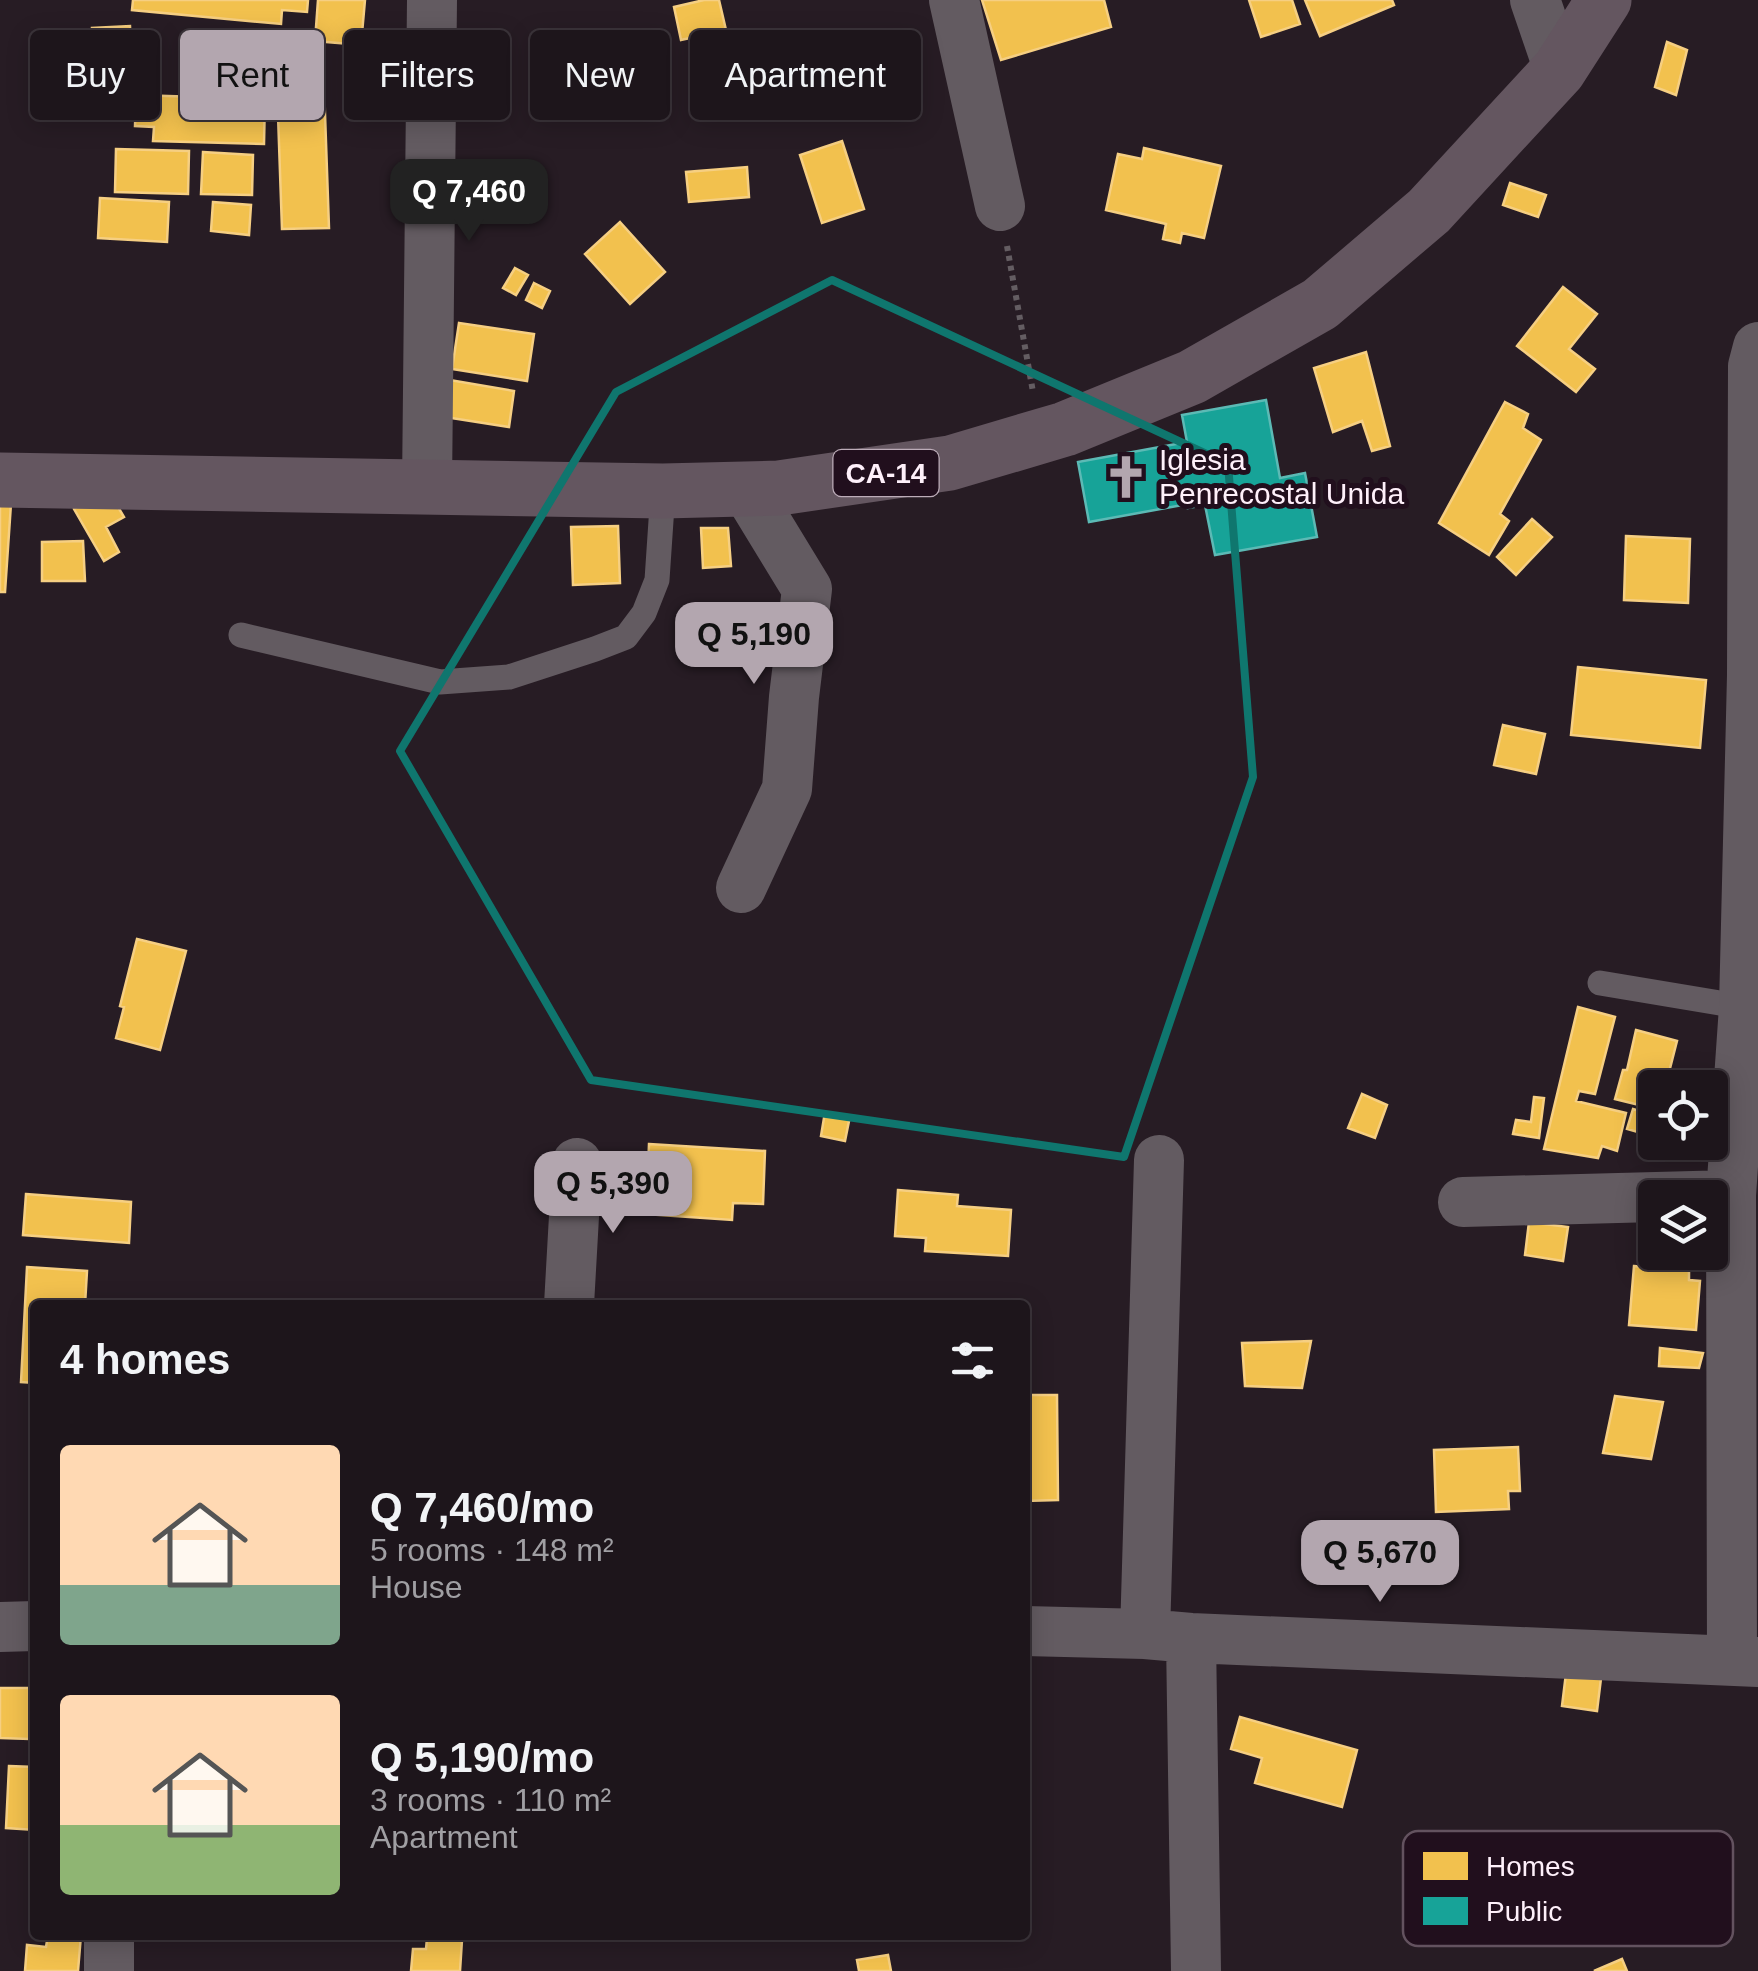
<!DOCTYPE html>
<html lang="en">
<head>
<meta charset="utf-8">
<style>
  body { margin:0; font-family:Helvetica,sans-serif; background:#251e24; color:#f1f3f6; height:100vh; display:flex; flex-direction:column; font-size:38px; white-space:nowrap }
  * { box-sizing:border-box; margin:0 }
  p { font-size:32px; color:#a09fa3 }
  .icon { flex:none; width:55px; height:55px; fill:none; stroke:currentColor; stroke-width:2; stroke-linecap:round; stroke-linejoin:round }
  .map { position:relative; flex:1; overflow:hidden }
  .side { position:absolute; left:30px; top:1300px; width:1000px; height:640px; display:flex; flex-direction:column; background:#1d151b; border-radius:10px; box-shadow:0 5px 25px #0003,0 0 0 2px #3b343a }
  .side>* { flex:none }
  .top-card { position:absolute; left:30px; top:30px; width:1000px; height:90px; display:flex; gap:20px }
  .tools { position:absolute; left:1638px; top:1070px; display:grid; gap:20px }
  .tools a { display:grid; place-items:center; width:90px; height:90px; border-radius:10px; background:#1d151b; box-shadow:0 5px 25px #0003,0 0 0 2px #3b343a; font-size:50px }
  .price { position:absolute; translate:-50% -85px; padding:0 22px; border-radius:20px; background:#b3a6af; color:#111; font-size:32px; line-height:65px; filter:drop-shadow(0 2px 5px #0008) }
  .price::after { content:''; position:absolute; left:50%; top:60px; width:30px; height:22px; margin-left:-15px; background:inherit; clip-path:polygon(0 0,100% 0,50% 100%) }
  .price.current { background:#222; color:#fff }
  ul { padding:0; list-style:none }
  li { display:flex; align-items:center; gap:30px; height:250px; padding:0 30px }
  li span { display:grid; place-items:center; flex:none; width:280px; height:200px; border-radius:10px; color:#555 }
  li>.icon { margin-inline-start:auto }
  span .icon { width:120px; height:120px; fill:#fffc; stroke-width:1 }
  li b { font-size:42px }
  h2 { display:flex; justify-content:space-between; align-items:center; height:120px; padding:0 30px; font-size:42px }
  .pill { padding:0 35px; border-radius:10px; background:#1d151b; box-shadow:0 5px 25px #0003,0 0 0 2px #3b343a; font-size:35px; line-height:90px }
  .pill.current { background:#b3a6af; color:#111 }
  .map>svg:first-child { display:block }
  .homes { fill:#f2c14e; stroke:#f6cf82; stroke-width:2.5 }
  .public { fill:#17a398; stroke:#5cbab5; stroke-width:2.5 }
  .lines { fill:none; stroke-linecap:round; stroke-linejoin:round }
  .path { stroke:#645d62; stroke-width:6; stroke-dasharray:5 5; stroke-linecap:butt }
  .service { stroke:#635b61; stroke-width:25 }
  .minor { stroke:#635b61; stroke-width:50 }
  .trunk { stroke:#645660; stroke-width:55 }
  .marked { fill:none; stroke:#0f766e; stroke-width:8; stroke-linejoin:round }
  .labels { text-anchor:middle; stroke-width:10; stroke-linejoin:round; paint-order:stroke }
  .shield { fill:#210f1d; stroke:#bcacb8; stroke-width:2.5 }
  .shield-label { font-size:28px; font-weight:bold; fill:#fef0fa }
  .poi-label { font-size:30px; fill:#fef0fa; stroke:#210f1d; text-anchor:start }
  .key { fill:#210f1d; stroke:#63525f; stroke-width:2.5 }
  .key-label { font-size:28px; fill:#fef0fa }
</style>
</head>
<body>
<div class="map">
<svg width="1758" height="1971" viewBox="0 0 1758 1971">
  <rect width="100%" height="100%" fill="#271c24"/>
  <path class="homes" d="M133,0H308L307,12L282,10L281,24L132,10Z
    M318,0H365L361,45L315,41Z
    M704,0H719L726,30L681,40L674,7Z
    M982,0H1104L1111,27L1001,60Z
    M1249,0H1292L1300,24L1261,37Z
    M1305,0H1392L1394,5L1320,36Z
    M130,26L133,102L96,104L92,28Z
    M1667,42L1687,50L1676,95L1655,87Z
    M324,85L329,228L282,229L277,87Z
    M136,95L265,99L264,144L153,141L154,127L135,126Z
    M842,141L864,209L822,223L800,155Z
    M1144,148L1221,166L1204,238L1182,233L1180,243L1163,239L1166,224L1106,210L1118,154L1142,159Z
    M116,149L189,151L188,194L115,192Z
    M203,152L253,155L252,195L201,194Z
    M747,167L749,197L689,202L686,172Z
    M1510,183L1546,195L1538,217L1503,205Z
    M100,198L169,202L167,242L98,238Z
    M213,202L251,205L249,235L211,231Z
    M620,222L665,272L630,304L585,254Z
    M515,268L528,275L516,295L503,288Z
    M534,283L550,291L542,308L526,300Z
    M1563,287L1597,314L1569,349L1595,369L1576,392L1517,346Z
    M459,323L534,334L527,381L452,369Z
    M1366,352L1390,446L1372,451L1362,421L1333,432L1314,368Z
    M438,378L514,391L509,427L432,415Z
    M1505,402L1528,414L1523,428L1541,440L1500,514L1509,521L1489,555L1439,523Z
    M0,489H12L5,592H0Z
    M108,490L124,517L106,527L119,552L104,561L74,509Z
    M1532,519L1552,537L1516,575L1497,557Z
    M618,526L620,583L573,585L571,527Z
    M701,528H728L731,566L703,568Z
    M1626,536L1690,539L1688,603L1624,600Z
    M83,541L85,581H42V542Z
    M1578,667L1706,680L1700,748L1571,735Z
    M1503,725L1545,734L1536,774L1494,765Z
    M137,939L186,951L160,1050L116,1038L124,1007L120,1006Z
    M1578,1007L1615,1017L1595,1094L1579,1091L1576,1101L1626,1113L1617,1151L1602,1146L1598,1158L1544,1149Z
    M1636,1030L1677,1041L1665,1088H1655V1109L1615,1099L1623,1070H1627Z
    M1362,1094L1387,1105L1375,1138L1348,1128Z
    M1534,1097L1544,1098L1539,1138L1513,1134L1516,1120L1531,1122Z
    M1633,1109L1653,1115L1648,1135L1627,1129Z
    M825,1112L850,1116L845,1141L821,1136Z
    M1655,1123V1142H1674L1673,1150L1650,1144Z
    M649,1144L765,1151L763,1204L733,1203L732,1220L646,1214Z
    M898,1190L958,1195L957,1206L1011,1210L1008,1256L925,1251L926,1238L895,1236Z
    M26,1194L131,1202L129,1243L23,1235Z
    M1529,1222L1568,1227L1563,1261L1525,1255Z
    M1634,1266L1689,1271V1280L1700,1281L1696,1330L1629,1325Z
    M27,1267L87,1271L85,1305H35V1383L21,1382Z
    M1311,1341L1302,1388L1245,1386L1242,1343Z
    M1660,1348L1703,1353L1699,1368L1659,1366Z
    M1025,1395H1057L1058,1500L1025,1501Z
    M1615,1396L1663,1402L1651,1459L1603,1453Z
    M1518,1447L1520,1491H1508L1509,1509L1436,1512L1434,1450Z
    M1568,1657L1603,1662L1597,1711L1562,1706Z
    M0,1688H29V1739L0,1738Z
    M1240,1717L1357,1750L1342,1807L1255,1783L1262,1758L1231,1749Z
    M9,1766L35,1767V1830L6,1828Z
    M48,1935H81L78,1971H25L27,1945L46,1947Z
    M427,1938L462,1940L460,1971H411L413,1949H426Z
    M888,1955L891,1971H859L857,1960Z
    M1622,1959L1627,1971H1594Z"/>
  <path class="public" d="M1266,400L1280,478L1305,473L1317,537L1215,555L1205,505L1188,508V504L1089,522L1078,462L1187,442L1182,415Z"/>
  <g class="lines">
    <path class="path" d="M1007,246L1033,392"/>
    <path class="service" d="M241,635L440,682L509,677L595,649L626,637L644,613L657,580L663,491
      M1600,983L1744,1007"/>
    <path class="minor" d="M954,0L1000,206
      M1535,0L1559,70
      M427,488L432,0
      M741,888L787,789L794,697L807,589L746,489
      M1463,1202L1731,1195
      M569,1305L577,1163
      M0,1627L35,1626
      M1025,1631L1145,1634L1191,1638L1758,1662
      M1145,1634L1159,1160
      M1191,1638L1196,1971
      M1732,1660L1731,1195L1744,1007L1752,675L1753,366L1758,347
      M109,1971V1935"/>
    <path class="trunk" d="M0,480L663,491L779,488L950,463L1065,429L1192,377L1320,304L1429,211L1559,70L1604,0"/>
  </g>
  <path class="marked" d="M832,280L1228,464L1253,777L1124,1157L591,1080L400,751L616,392Z"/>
  <defs>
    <g id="church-bare" transform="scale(3.45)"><path d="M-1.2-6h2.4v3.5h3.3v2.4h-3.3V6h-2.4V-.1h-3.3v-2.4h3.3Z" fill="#b3a6af" stroke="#210f1d" stroke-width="2.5" paint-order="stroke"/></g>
  </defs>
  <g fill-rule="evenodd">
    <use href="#church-bare" x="1126" y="477"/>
  </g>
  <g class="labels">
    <rect class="shield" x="833.5" y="450" width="105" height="46" rx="8"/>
    <g class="shield-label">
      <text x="886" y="483">CA-14</text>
    </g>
    <g class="poi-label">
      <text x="1159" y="470">Iglesia<tspan x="1159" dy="34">Penrecostal Unida</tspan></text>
    </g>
  </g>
  <rect x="1403" y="1831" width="330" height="115" rx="15" class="key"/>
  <rect x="1423" y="1852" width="45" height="28" fill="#f2c14e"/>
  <rect x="1423" y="1897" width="45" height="28" fill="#17a398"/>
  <g class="key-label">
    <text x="1486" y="1876">Homes</text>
    <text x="1486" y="1921">Public</text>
  </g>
</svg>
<div class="tools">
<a><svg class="icon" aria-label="locate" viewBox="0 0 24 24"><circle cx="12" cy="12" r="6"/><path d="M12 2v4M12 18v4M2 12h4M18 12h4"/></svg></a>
<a><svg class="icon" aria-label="layers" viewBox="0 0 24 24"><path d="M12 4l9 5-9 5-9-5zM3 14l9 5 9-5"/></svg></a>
</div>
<b class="price current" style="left:469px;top:244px">Q 7,460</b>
<b class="price" style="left:754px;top:687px">Q 5,190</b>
<b class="price" style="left:613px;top:1236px">Q 5,390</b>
<b class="price" style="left:1380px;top:1605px">Q 5,670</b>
<div class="top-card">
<a class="pill">Buy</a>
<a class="pill current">Rent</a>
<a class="pill">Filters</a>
<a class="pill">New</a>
<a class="pill">Apartment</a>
</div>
<section class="side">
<h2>4 homes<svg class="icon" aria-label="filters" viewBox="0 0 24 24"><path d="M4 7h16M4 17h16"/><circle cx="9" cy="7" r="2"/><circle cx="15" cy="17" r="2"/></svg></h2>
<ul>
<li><span style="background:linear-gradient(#ffd9b3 70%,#7fa58c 0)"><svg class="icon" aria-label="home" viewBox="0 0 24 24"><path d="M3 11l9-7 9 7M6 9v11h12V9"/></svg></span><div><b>Q 7,460/mo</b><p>5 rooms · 148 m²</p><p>House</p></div></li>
<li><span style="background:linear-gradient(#ffd9b3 65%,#8fb573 0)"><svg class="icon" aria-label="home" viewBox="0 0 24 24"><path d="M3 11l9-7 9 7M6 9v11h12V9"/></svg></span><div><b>Q 5,190/mo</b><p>3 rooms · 110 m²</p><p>Apartment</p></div></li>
</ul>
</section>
</div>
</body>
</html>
